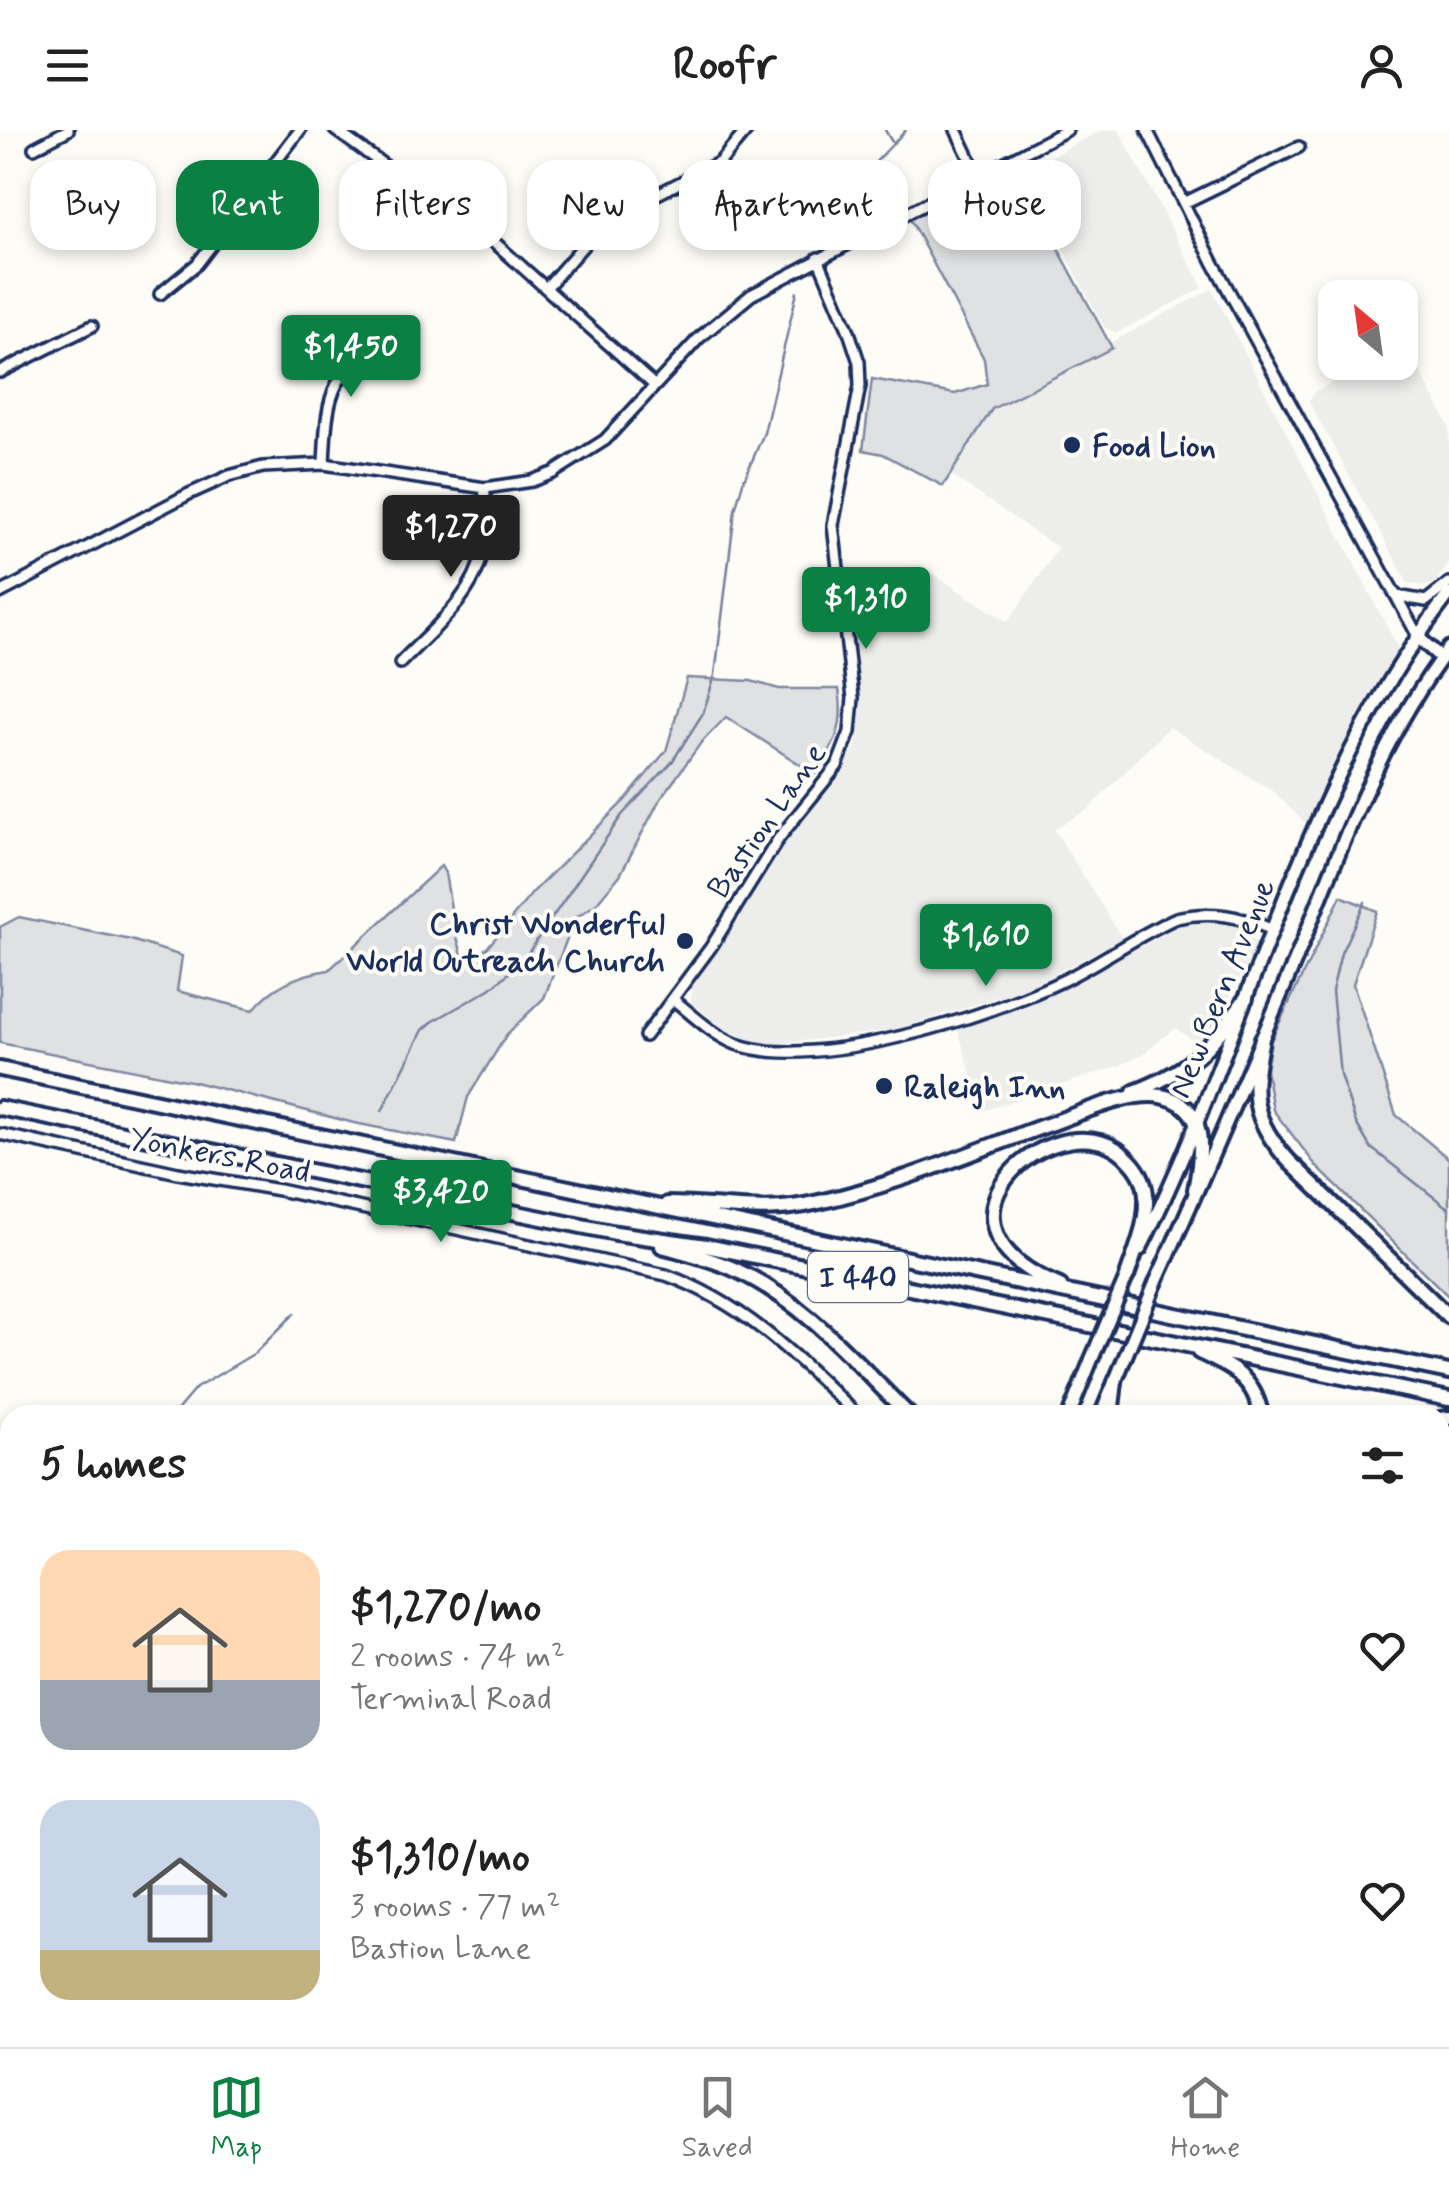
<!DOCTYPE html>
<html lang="en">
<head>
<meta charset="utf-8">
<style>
  body { margin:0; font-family:Mynerve,sans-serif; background:#f6f6f6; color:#222; height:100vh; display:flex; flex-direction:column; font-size:38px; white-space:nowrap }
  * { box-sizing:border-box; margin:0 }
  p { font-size:32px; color:#767676 }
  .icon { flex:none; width:55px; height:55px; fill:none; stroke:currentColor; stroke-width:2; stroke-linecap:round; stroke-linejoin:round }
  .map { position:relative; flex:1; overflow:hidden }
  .sheet { position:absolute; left:0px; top:1275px; width:1450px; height:642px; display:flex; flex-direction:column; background:#fff; border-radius:30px 30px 0 0; box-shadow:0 5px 15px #0003 }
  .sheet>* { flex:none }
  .guide { position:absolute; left:30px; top:30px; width:1390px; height:90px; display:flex; gap:20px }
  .needle { width:65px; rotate:331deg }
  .controls { position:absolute; left:1318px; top:150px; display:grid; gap:20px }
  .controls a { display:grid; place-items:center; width:100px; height:100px; border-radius:20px; background:#fff; box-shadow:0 5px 15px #0003; font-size:50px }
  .price { position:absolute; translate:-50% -85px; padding:0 22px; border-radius:10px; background:#0b8043; color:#fff; font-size:32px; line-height:65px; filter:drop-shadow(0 2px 5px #0008) }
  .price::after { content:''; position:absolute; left:50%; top:60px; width:30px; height:22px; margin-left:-15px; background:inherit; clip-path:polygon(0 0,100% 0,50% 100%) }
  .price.active { background:#222; color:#fff }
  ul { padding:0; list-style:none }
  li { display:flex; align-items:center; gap:30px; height:250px; padding:0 40px }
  li span { display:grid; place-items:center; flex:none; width:280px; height:200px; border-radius:30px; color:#555 }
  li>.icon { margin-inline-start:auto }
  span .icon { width:120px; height:120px; fill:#fffc; stroke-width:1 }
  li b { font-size:42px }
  h2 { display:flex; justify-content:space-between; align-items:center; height:120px; padding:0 40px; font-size:42px }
  .tag { padding:0 35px; border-radius:30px; background:#fff; box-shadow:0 5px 15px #0003; font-size:35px; line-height:90px }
  .tag.active { background:#0b8043; color:#fff }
  header { display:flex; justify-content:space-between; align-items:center; height:130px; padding:0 40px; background:#fff; font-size:45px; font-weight:700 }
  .dock { display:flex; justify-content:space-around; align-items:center; height:140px; border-top:2px solid #e0e0e0; background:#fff; font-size:28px; color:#767676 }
  .dock a { display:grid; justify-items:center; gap:5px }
  .dock .active { color:#0b8043 }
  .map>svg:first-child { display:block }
  .built { fill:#edeeec }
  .green { fill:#e0e1e3; stroke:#7e88a0; stroke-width:2.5 }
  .water { fill:#b3b8c5; stroke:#76819c; stroke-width:2.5 }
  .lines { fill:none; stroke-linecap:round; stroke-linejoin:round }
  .stream { stroke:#76819c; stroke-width:2.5 }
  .minor-casing { stroke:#1b2f5e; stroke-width:16 }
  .major-casing { stroke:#1b2f5e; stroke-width:19 }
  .highway-casing { stroke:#1b2f5e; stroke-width:20 }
  .minor { stroke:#fdfcf7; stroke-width:9 }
  .major { stroke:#fdfcf7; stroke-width:11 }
  .highway { stroke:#fdfcf7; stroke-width:12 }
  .rail { stroke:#1b2f5e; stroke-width:2.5 }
  .major-bridge-casing { stroke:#1b2f5e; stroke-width:19; stroke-linecap:butt }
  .major-bridge { stroke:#fdfcf7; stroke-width:11 }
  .poi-dot { fill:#1b2f5e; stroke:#fdfcf7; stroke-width:4 }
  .labels { text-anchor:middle; stroke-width:8; stroke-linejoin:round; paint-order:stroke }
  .shield { fill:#fdfcf7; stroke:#5f6c8c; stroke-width:2.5 }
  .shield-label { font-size:30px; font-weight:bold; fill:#1b2f5e }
  .poi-label { font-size:32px; font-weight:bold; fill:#1b2f5e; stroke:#fdfcf7; text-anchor:start }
  .street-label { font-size:32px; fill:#1b2f5e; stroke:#fdfcf7 }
</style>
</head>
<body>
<header><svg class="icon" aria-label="menu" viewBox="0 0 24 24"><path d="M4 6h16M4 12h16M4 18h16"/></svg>Roofr<svg class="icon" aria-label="person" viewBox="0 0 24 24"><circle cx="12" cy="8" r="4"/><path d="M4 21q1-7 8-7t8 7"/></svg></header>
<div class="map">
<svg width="1449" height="1917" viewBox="0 0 1449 1917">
  <rect width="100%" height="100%" fill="#fdfcf7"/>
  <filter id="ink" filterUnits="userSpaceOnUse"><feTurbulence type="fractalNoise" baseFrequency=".01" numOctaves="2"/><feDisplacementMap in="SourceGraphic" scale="20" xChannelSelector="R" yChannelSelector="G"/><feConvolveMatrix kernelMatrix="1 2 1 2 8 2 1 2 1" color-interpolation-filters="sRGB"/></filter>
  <g filter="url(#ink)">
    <path class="built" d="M1102,0H1119L1203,158L1116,203L1104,197L1025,45L1031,37Z
      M1212,159L1398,518V528L1357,593L1305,693L1274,662L1169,597L1090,678L1054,699L1122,808L1030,857L896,900L777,914L751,911L724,899L691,872L692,858L775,726L839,646L856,616L861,577L847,477L922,437L1008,492L1058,418L952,346L979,282Z
      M1405,213L1449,296V434L1434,454L1423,456L1408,453L1309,272L1314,262L1369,233L1400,232V216Z
      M1215,792L1242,798L1257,815L1218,890L1197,913L1175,898L1143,924L1119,936L982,981L957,897L1059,861L1180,795Z"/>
    <path class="green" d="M1014,37L1112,218L992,279L943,356L883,324L863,320L872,249L955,264L987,254L984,229L910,89Z
      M687,548L751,551L779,559H839C845,596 836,614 815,644L726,587L700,614L658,673L620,745L595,775L575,788L544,868L507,904L468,967L456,1013L354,993L195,952L0,913V797L19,787L131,810L182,826L177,861L253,880C272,856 300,844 329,840L441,736L445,743L454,796L464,832L487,818L533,762L626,669L666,621Z
      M1341,766L1377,781L1353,854L1396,985L1449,1029V1167L1317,1037L1273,980L1266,940L1271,910Z
      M0,1501L10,1507V1908H844L811,1917H0Z
      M1449,1541V1848L1440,1849V1545Z
      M1034,1908H1181L1168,1917H1034Z"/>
    <path class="water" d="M679,1908H861L826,1917H665Z"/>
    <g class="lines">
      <path class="stream" d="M885,0L892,12
        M810,107L817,94L906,0
        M1365,772L1341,823L1332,861L1340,945L1356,993L1370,1017L1449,1079
        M382,981L423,900L432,892L490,859L522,832L622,685L672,632L703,583L715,545L735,380L743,352L764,303L797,162
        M173,1285L196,1258L255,1223L295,1183
        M0,1413L10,1407"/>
      <g class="minor-casing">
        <path id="minor" d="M335,0L388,38L465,86L654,255
          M956,0L978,46
          M1147,0L1213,132L1419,508
          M34,18L68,0
          M1184,73L1299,17
          M546,158L596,101L638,74L720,32L747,0
          M160,164L197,134L300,0
          M309,202L346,240
          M0,242L92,196
          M324,334C327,271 327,225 404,221
          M0,463L189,364L229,346L263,337L324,334L485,358L532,351L553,343L605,310L699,208L751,165L1067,0
          M1397,466L1426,471L1449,453
          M400,533C431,501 474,467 483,421C487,400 484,378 485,358
          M674,870C694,886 713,905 736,914C814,943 989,886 1062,851C1101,832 1136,806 1176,788C1212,780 1240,786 1273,800
          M645,906L711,817L779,708L837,636L850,602L853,568L833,395L860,256L859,232L848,199L818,128
          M0,1004L178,1043L279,1060L666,1145C744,1173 798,1228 857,1285
          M1440,1405L1449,1401"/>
      </g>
      <g class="major-casing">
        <path id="major" d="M1419,508L1441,528
          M1140,1119C1248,904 1299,657 1449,464
          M1156,1152C1204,1046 1250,938 1295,831C1339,724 1378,611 1449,518
          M1069,1285L1092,1228
          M1101,1285L1121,1237
          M983,1908L985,1917
          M1012,1908L1013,1917"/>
      </g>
      <g class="highway-casing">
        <path id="highway" d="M1262,908C1251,963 1250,988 1289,1031L1449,1187
          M0,939L1449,1242
          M1134,962C1190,941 1212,916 1246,868
          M0,978L616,1103L706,1116L1449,1269
          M667,1074C724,1074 761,1086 819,1072C896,1055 970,1023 1044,996C1074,986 1130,960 1161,966C1210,975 1202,1025 1195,1060
          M662,1116C687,1123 713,1129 736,1140C804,1171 857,1234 909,1285
          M1060,1156C901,1092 1066,959 1129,1030C1140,1041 1147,1056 1146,1072C1146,1098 1135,1122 1127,1146
          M1199,1222C1230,1236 1255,1248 1261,1285
          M1111,1285L1115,1252
          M1440,1289L1449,1288"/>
      </g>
      <use href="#minor" class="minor"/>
      <use href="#major" class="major"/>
      <use href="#highway" class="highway"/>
      <path class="rail" d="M0,1477L10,1483
        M1440,1525L1449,1521"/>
      <g class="major-bridge-casing">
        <path id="major-bridge" d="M1092,1228L1127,1146
          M1121,1237L1156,1152"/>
      </g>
      <use href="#major-bridge" class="major-bridge"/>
    </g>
  </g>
  <g class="poi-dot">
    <circle cx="1072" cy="315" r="10"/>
    <circle cx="685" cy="811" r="10"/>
    <circle cx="884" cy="956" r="10"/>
  </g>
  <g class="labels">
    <rect class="shield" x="808" y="1122" width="100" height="50" rx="8"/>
    <g class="shield-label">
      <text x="858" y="1157">I 440</text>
    </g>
    <g class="poi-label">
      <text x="1092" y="326">Food Lion</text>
      <text x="665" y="804" text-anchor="end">Christ Wonderful<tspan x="665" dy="37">World Outreach Church</tspan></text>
      <text x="904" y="967">Raleigh Inn</text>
    </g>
    <g class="street-label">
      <text transform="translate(766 690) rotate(-55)" y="11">Bastion Lane</text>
      <text transform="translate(1221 858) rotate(-68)" y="11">New Bern Avenue</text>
      <text transform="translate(220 1024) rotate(11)" y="11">Yonkers Road</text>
    </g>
  </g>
</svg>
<div class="controls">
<a><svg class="needle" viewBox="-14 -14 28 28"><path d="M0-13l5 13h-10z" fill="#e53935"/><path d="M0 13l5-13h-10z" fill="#767676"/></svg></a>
</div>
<b class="price" style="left:351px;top:270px">$1,450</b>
<b class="price active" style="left:451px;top:450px">$1,270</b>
<b class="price" style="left:866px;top:522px">$1,310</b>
<b class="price" style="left:986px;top:859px">$1,610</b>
<b class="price" style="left:441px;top:1115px">$3,420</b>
<div class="guide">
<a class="tag">Buy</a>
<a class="tag active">Rent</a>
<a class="tag">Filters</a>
<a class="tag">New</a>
<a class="tag">Apartment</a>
<a class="tag">House</a>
</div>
<section class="sheet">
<h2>5 homes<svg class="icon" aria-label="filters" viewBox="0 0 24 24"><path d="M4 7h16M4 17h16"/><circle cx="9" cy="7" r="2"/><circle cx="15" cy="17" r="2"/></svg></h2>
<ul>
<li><span style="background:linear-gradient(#ffd9b3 65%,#9aa5b1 0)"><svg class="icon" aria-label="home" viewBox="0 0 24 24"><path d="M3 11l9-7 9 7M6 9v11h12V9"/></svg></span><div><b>$1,270/mo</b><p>2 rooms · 74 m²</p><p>Terminal Road</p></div><svg class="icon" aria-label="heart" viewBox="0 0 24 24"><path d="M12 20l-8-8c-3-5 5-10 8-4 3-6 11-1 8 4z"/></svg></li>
<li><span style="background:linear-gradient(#c9d6e8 75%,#c2b280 0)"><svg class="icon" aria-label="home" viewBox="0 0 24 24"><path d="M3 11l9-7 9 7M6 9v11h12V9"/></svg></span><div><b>$1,310/mo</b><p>3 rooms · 77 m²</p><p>Bastion Lane</p></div><svg class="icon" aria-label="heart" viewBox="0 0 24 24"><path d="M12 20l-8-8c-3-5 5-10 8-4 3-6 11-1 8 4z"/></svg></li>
</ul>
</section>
</div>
<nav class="dock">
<a class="active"><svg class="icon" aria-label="map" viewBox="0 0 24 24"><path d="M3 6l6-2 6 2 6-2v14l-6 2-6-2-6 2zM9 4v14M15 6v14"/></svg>Map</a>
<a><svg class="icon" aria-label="saved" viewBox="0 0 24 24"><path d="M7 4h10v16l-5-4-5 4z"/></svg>Saved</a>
<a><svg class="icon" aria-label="home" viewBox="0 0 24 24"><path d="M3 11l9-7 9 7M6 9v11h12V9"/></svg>Home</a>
</nav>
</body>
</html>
